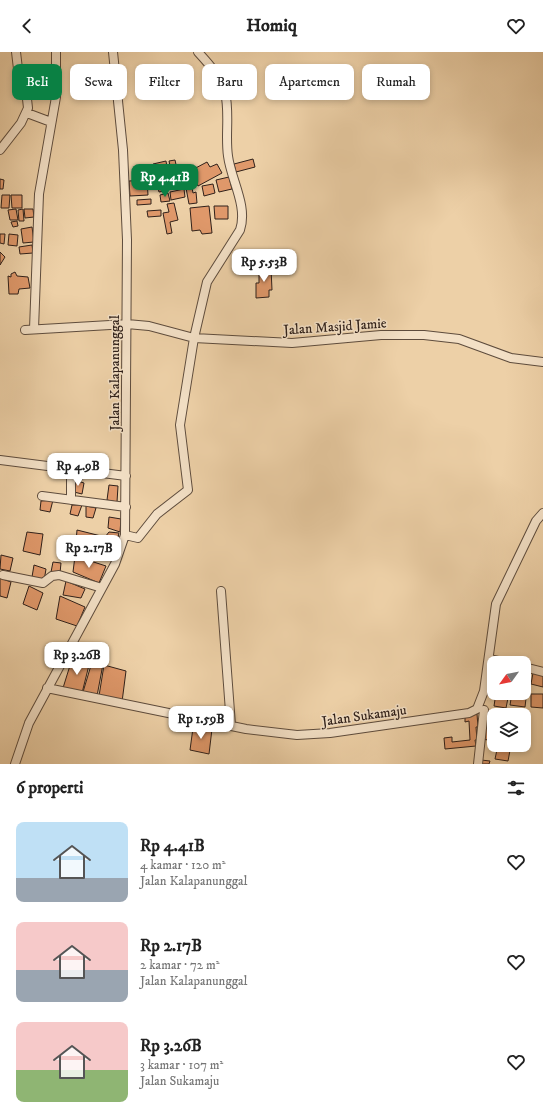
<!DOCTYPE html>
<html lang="id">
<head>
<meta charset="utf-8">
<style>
  body { margin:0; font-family:"IM FELL DW Pica",serif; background:#f2f2f2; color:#222; height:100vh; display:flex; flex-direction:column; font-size:15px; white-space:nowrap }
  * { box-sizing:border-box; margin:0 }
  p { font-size:13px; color:#767676 }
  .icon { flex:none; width:22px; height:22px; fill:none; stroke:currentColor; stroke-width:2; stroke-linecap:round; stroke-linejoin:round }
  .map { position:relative; height:712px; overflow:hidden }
  .side { display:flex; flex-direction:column; background:#fff; flex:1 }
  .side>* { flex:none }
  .guide { position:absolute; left:12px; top:12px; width:519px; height:36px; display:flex; gap:8px }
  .needle { width:26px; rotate:237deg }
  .buttons { position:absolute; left:487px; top:604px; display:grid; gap:8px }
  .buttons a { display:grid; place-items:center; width:44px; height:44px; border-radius:8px; background:#fff; box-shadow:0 2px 6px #0003; font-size:20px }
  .price { position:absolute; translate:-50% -34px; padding:0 9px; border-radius:8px; background:#fff; color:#222; font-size:13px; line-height:26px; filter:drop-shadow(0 1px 2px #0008) }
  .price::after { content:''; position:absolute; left:50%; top:24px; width:12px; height:9px; margin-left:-6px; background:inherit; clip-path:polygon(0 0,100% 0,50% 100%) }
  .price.on { background:#0b8043; color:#fff }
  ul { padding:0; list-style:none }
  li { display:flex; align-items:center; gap:12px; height:100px; padding:0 16px }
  li span { display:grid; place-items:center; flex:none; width:112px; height:80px; border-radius:8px; color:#555 }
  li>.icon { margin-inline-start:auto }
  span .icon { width:48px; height:48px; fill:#fffc; stroke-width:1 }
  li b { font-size:17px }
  h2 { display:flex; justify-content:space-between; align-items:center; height:48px; padding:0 16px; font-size:17px }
  .pill { padding:0 14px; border-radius:8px; background:#fff; box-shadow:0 2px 6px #0003; font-size:14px; line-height:36px }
  .pill.on { background:#0b8043; color:#fff }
  header { display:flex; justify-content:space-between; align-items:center; height:52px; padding:0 16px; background:#fff; font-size:18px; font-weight:700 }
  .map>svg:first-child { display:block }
  .building { fill:#df986a; stroke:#2f201a }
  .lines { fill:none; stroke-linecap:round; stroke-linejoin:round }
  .minor-casing { stroke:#5e4c3d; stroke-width:10 }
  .minor { stroke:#f3e0c6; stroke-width:8 }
  .labels { text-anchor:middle; stroke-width:3; stroke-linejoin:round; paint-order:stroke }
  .street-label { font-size:14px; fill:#2f201a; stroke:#f3e0c6 }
</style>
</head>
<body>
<header><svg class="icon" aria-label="back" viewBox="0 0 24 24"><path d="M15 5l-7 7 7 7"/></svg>Homiq<svg class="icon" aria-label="heart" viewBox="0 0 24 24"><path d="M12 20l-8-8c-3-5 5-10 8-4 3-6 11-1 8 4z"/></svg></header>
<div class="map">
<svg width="543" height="712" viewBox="0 0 543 712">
  <rect width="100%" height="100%" fill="#edd0a7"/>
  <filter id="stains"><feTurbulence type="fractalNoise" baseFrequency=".005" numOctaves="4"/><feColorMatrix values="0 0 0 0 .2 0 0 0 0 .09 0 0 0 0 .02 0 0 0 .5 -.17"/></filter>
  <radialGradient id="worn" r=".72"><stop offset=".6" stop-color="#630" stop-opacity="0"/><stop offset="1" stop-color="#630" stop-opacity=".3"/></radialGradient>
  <path class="building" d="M253,107L255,115L236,120L234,112Z
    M175,108L177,117L171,118L169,109Z
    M166,109L168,122L155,124L153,112Z
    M207,110L210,115L217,112L222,121L198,134L190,119Z
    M189,121L191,133L171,137L169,125Z
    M229,125L232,137L219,140L216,128Z
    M0,127L4,128L3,137H0Z
    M147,128L148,143L130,144L129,129Z
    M167,129L169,138L159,140L157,132Z
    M213,132L215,141L204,144L202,134Z
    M186,136H192L193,141L196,140L197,151L189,152Z
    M184,137L185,145L171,148L170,140Z
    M168,141L170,149L161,150L160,143Z
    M2,143H10L9,156H1Z
    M11,143H22V156H12Z
    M151,147V152L137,153V148Z
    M174,151L178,168L170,170L172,181L167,182L163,161L169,160L167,152Z
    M209,154L212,181L202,182L200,178L192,179L190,156Z
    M214,154H228V167H215Z
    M16,157L18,168H10L8,158Z
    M23,157L24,169H19L18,158Z
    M24,157H33L34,165L25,166Z
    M161,158V164L148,165L147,159Z
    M17,169L18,174L13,175L11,170Z
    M32,175L34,190L23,191L21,177Z
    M0,182H5L4,192L0,191Z
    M9,182L18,183L17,194L8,193Z
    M32,193L33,201L20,202L19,195Z
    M0,200L5,205L0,213Z
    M259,216H271L272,238H269V245L256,246V231H259Z
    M15,220L17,224L28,225L30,236L19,237L18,242H9L8,224L11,225V222Z
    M77,420L86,422L82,428L75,426Z
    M74,428L84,431L82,442L74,440Z
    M109,433L118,434L117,450L107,448Z
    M53,448L50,460L40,458L41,449Z
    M72,453H82L78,464L70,462Z
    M86,454L96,456L93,466L86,465Z
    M109,465L121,467L120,480L108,476Z
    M77,478L105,485L109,480L119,481L113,506L102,504L104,496L76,490Z
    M27,480L43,482L40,503L23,499Z
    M1,503L13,506L10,519L0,517Z
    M75,504L106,514L99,531L73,520Z
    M53,510L61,511L60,521L51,520Z
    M34,513L46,517L44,529L32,525Z
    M0,526L11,530L7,546L0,544Z
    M66,529L85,537L81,546L63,543Z
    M29,534L43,541L37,558L23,552Z
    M60,544L85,555L77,574L56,567Z
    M72,607L90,609L82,641L63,636Z
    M92,610L103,612L97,644L83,640Z
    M104,613L126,619L122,650L99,644Z
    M524,621H529L525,655L510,653L512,641H524Z
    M533,621L543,623V635L531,632Z
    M496,641H509L506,656L494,654Z
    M531,642H543V656L531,655Z
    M477,662L478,675H476L477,688H475L476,694L445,697L444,686L452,685V690L470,688L469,669L465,670V663Z
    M486,664L494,666V689L482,687Z
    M193,676L212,677L209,702L190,698Z
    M498,693H511L508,709L495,707Z
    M481,708L490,709L489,712H481Z"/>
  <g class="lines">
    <g class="minor-casing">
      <path id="minor" d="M27,61L51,70
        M0,98L21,71L28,56L27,47L18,17L16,0
        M34,277L39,142L56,45V0
        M25,278L127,272L149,274L194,286L292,291L381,283H424L459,287L511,306L543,310
        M0,408L126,424
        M42,444L126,455
        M71,448V418
        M125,483L138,486L157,462L188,438L180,373L194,286L207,230L240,178C248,154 231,128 228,104C225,83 230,61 225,40C220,24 209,12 198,0
        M3,523L43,531L52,524L59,523L102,536
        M221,539L231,673
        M489,607L507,611
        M524,615L543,620
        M47,636L246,677L297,683L330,681L469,661L477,657L484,639L496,552L536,469L543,461
        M15,712L29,671L115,512L125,483L127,188L123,98L113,0
        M478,712L484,658"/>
    </g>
    <use href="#minor" class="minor"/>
  </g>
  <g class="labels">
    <g class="street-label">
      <text transform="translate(335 274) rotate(-4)" y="5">Jalan Masjid Jamie</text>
      <text transform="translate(114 321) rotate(-90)" y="5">Jalan Kalapanunggal</text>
      <text transform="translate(364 663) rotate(-8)" y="5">Jalan Sukamaju</text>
    </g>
  </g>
  <rect width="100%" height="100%" filter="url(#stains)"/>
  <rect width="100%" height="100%" fill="url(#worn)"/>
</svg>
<div class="buttons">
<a><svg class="needle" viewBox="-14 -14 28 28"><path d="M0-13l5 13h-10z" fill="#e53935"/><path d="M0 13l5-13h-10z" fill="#767676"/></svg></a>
<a><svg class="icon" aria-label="layers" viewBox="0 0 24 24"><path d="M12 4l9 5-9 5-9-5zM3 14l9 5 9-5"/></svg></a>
</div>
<b class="price on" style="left:165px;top:146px">Rp 4.41B</b>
<b class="price" style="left:264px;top:231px">Rp 5.53B</b>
<b class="price" style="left:78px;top:435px">Rp 4.9B</b>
<b class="price" style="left:89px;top:517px">Rp 2.17B</b>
<b class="price" style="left:77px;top:624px">Rp 3.26B</b>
<b class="price" style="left:201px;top:688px">Rp 1.59B</b>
<div class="guide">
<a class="pill on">Beli</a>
<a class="pill">Sewa</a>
<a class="pill">Filter</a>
<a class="pill">Baru</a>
<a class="pill">Apartemen</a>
<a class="pill">Rumah</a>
</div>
</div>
<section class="side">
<h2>6 properti<svg class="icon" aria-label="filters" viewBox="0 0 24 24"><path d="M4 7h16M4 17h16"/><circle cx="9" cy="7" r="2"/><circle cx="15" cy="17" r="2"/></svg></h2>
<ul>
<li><span style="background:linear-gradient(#bfe0f5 70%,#9aa5b1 0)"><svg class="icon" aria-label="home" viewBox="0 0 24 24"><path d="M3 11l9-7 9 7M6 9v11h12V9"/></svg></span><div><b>Rp 4.41B</b><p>4 kamar · 120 m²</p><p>Jalan Kalapanunggal</p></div><svg class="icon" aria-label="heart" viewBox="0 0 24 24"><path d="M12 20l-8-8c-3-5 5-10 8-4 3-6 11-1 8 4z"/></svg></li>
<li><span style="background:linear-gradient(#f6c9c9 60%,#9aa5b1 0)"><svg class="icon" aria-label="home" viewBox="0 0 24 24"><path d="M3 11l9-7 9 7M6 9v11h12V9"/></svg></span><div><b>Rp 2.17B</b><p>2 kamar · 72 m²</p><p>Jalan Kalapanunggal</p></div><svg class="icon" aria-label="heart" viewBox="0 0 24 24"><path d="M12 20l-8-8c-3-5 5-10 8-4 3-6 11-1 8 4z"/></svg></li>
<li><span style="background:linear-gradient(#f6c9c9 60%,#8fb573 0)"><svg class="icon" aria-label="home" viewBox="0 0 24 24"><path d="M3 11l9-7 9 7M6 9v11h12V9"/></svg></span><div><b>Rp 3.26B</b><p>3 kamar · 107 m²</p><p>Jalan Sukamaju</p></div><svg class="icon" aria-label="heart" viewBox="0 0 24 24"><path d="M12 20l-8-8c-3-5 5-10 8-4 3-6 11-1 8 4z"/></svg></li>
</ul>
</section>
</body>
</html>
